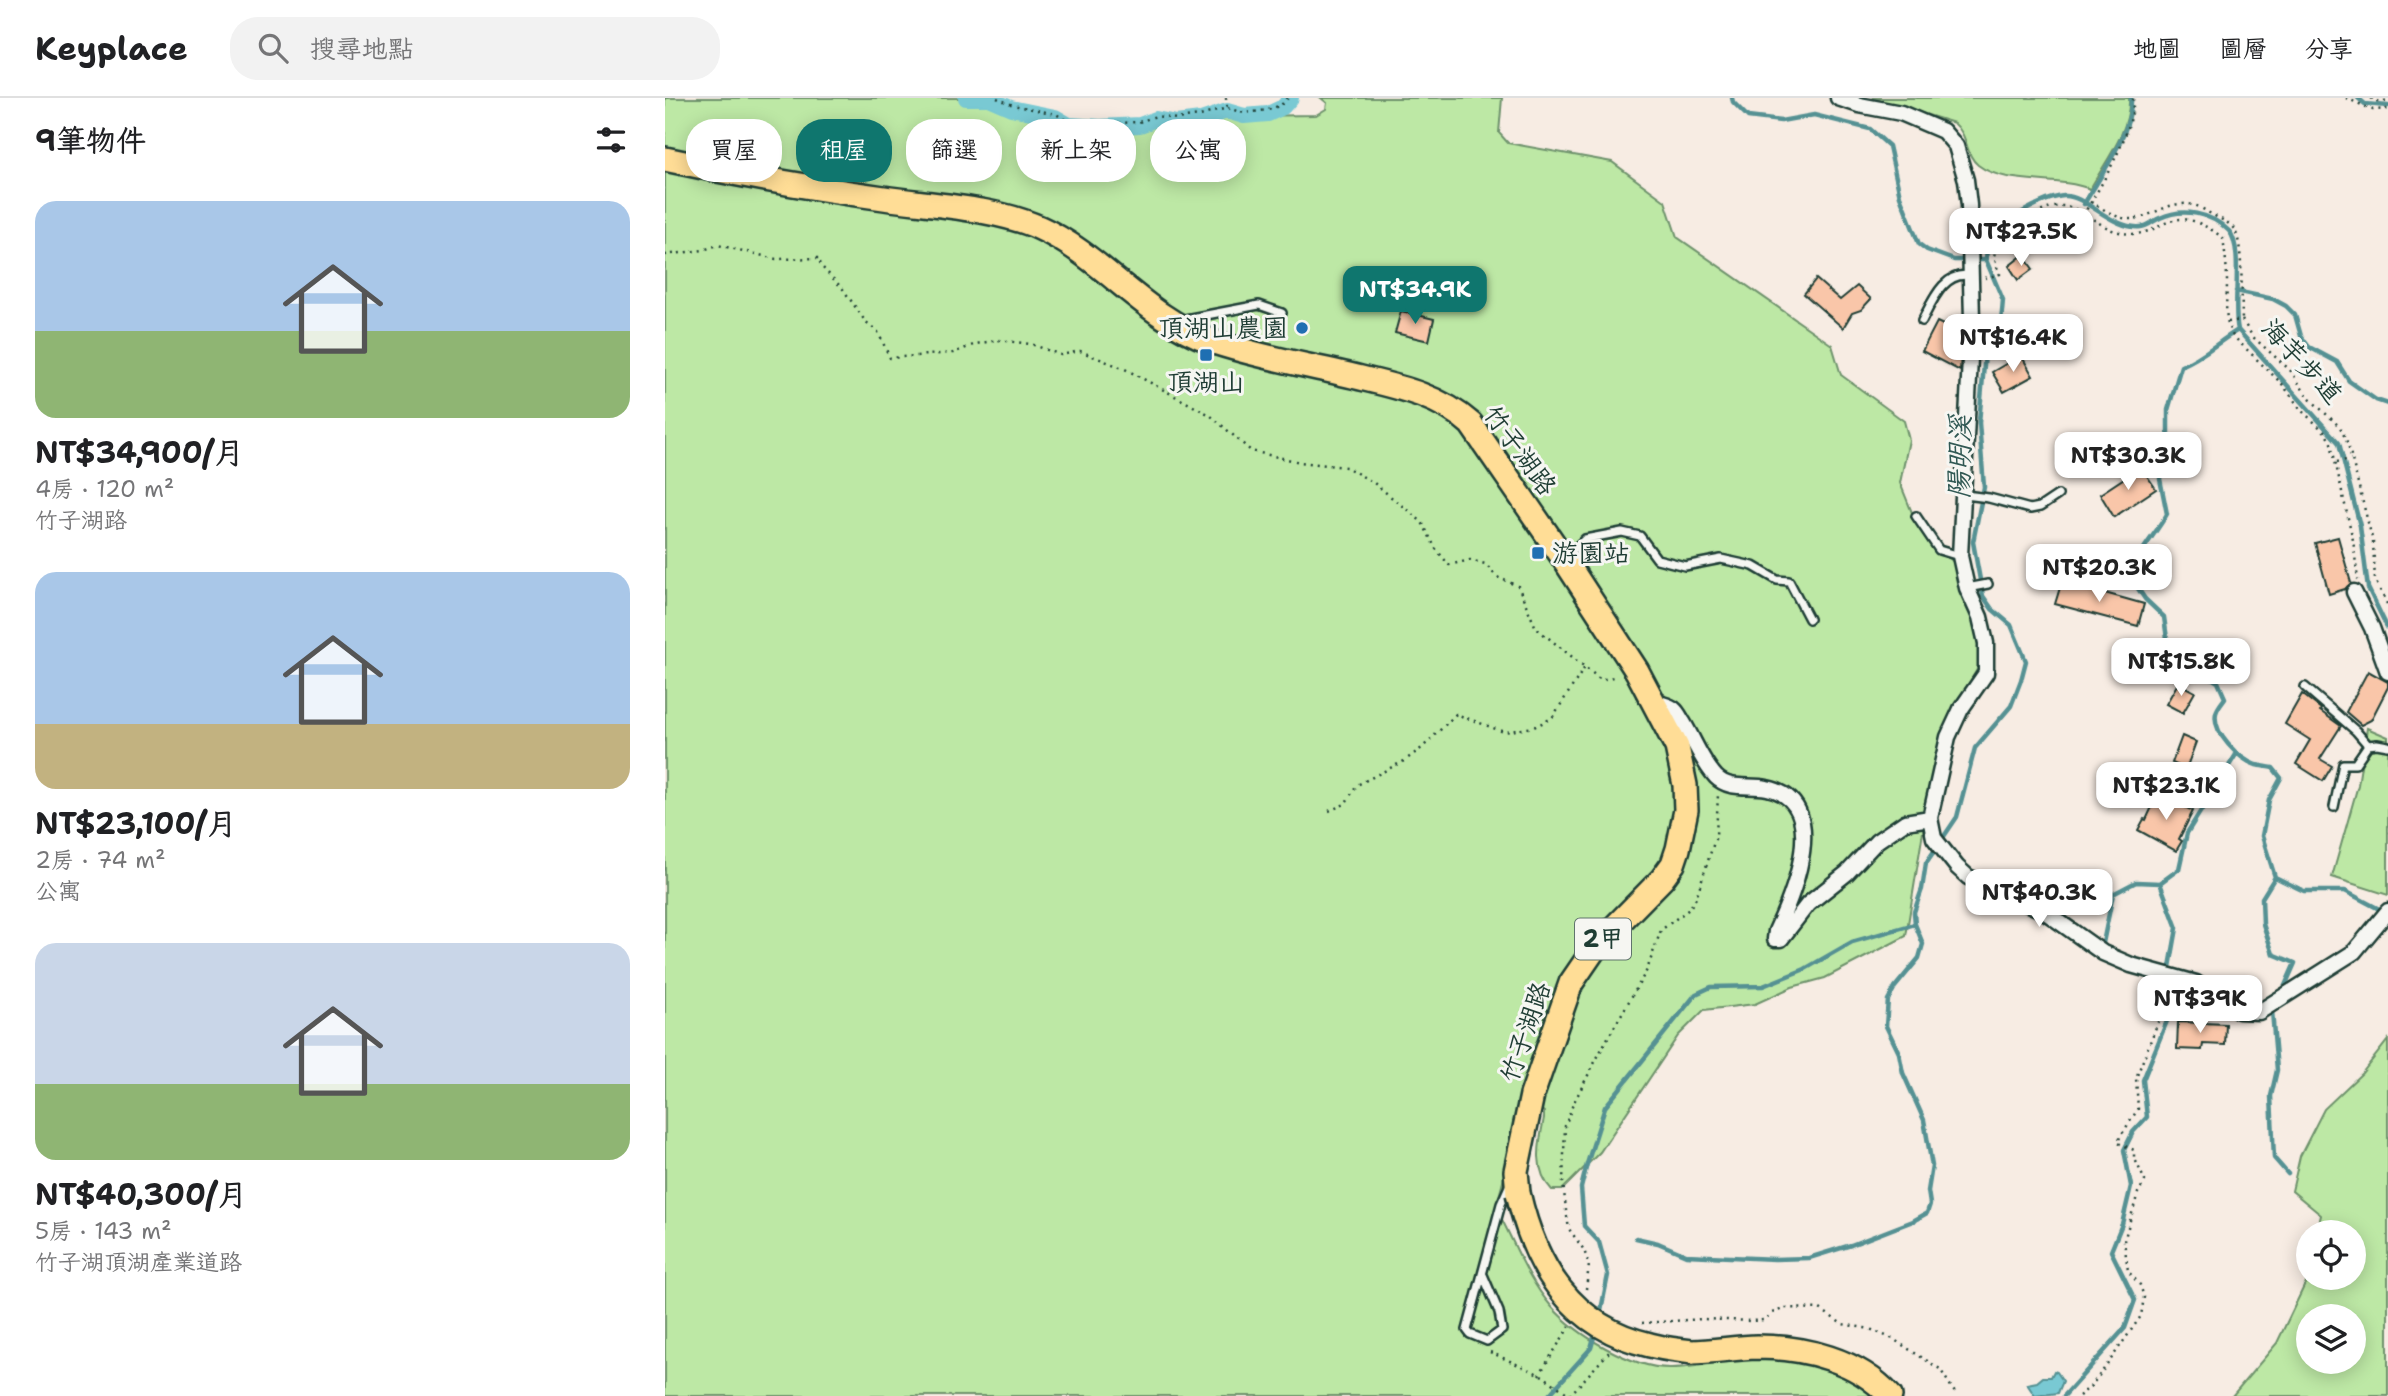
<!DOCTYPE html>
<html lang="zh-TW">
<head>
<meta charset="utf-8">
<style>
  body { margin:0; font-family:"Shantell Sans","LXGW WenKai TC",sans-serif; background:#f2f2f2; color:#202124; height:100vh; display:flex; flex-direction:column; font-size:26px; white-space:nowrap }
  * { box-sizing:border-box; margin:0 }
  p { font-size:23px; color:#757577 }
  .icon { flex:none; width:38px; height:38px; fill:none; stroke:currentColor; stroke-width:2; stroke-linecap:round; stroke-linejoin:round }
  .map { position:relative; flex:1; overflow:hidden }
  .sheet { display:flex; flex-direction:column; background:#fff; width:665px }
  .sheet>* { flex:none }
  .hud { position:absolute; left:21px; top:21px; width:665px; height:63px; display:flex; gap:14px }
  .fabs { position:absolute; left:1631px; top:1122px; display:grid; gap:14px }
  .fabs a { display:grid; place-items:center; width:70px; height:70px; border-radius:50%; background:#fff; box-shadow:0 4px 18px #0003; font-size:35px }
  .price { position:absolute; translate:-50% -60px; padding:0 16px; border-radius:14px; background:#fff; color:#222; font-size:23px; line-height:46px; filter:drop-shadow(0 2px 4px #0008) }
  .price::after { content:''; position:absolute; left:50%; top:42px; width:21px; height:16px; margin-left:-10px; background:inherit; clip-path:polygon(0 0,100% 0,50% 100%) }
  .price.on { background:#0f766e; color:#fff }
  ul { padding:0; list-style:none }
  li { display:grid; align-content:center; gap:14px; height:371px; padding:0 35px }
  li span { display:grid; place-items:center; height:217px; border-radius:21px; color:#555 }
  li>.icon { margin-inline-start:auto }
  span .icon { width:126px; height:126px; fill:#fffc; stroke-width:1 }
  li b { font-size:30px }
  h2 { display:flex; justify-content:space-between; align-items:center; height:84px; padding:0 35px; font-size:30px }
  .chip { padding:0 24px; border-radius:28px; background:#fff; box-shadow:0 4px 18px #0003; font-size:24px; line-height:63px }
  .chip.on { background:#0f766e; color:#fff }
  header { display:flex; align-items:center; gap:42px; box-sizing:border-box; height:98px; padding:0 35px; background:#fff; border-bottom:2px solid #e0e0e0 }
  header strong { font-size:33px }
  nav { display:flex; gap:38px; margin-inline-start:auto; font-size:24px }
  .search { width:490px; height:63px; background:#f2f2f2; display:flex; align-items:center; gap:18px; box-sizing:border-box; padding:0 24px; border-radius:28px; color:#757577; font-size:26px }
  main { display:flex; flex:1; min-height:0 }
  .map>svg:first-child { display:block }
  .green { fill:#bde8a5; stroke:#6e926c; stroke-width:2; fill-rule:evenodd }
  .water { fill:#79c9d3; stroke:#559193; stroke-width:2 }
  .lines { fill:none; stroke-linecap:round; stroke-linejoin:round }
  .stream { stroke:#559193; stroke-width:4.5 }
  .canal { stroke:#79c9d3; stroke-width:16 }
  .building { fill:#f9c6a9; stroke:#1f3d34; stroke-width:2 }
  .lane-casing { stroke:#1f3d34; stroke-width:12 }
  .street-casing { stroke:#1f3d34; stroke-width:19 }
  .primary-casing { stroke:#1f3d34; stroke-width:28 }
  .path { stroke:#1f3d34; stroke-width:2.5; stroke-dasharray:2 5; stroke-linecap:butt }
  .lane { stroke:#f6f6f2; stroke-width:7 }
  .street { stroke:#f6f6f2; stroke-width:14 }
  .primary { stroke:#ffdd96; stroke-width:23 }
  .primary-bridge-casing { stroke:#1f3d34; stroke-width:28; stroke-linecap:butt }
  .primary-bridge { stroke:#ffdd96; stroke-width:23 }
  .poi-dot { fill:#1f6fb2; stroke:#f6f6f2; stroke-width:2.5 }
  .labels { text-anchor:middle; stroke-width:6; stroke-linejoin:round; paint-order:stroke }
  .shield { fill:#f6f6f2; stroke:#60746d; stroke-width:2 }
  .shield-label { font-size:24px; font-weight:bold; fill:#1f3d34 }
  .poi-label { font-size:26px; fill:#1f3d34; stroke:#f6f6f2; text-anchor:end }
  .street-label { font-size:26px; fill:#1f3d34; stroke:#f6f6f2 }
  .water-label { font-size:28px; font-style:italic; fill:#315954; stroke:#f6f6f2 }
</style>
</head>
<body>
<header>
<strong>Keyplace</strong>
<div class="search"><svg class="icon" aria-label="search" viewBox="0 0 24 24"><circle cx="10" cy="10" r="6"/><path d="M15 15l6 6"/></svg>搜尋地點</div>
<nav><a>地圖</a><a>圖層</a><a>分享</a></nav>
</header>
<main>
<section class="sheet">
<h2>9筆物件<svg class="icon" aria-label="filters" viewBox="0 0 24 24"><path d="M4 7h16M4 17h16"/><circle cx="9" cy="7" r="2"/><circle cx="15" cy="17" r="2"/></svg></h2>
<ul>
<li><span style="background:linear-gradient(#a9c7e8 60%,#8fb573 0)"><svg class="icon" aria-label="home" viewBox="0 0 24 24"><path d="M3 11l9-7 9 7M6 9v11h12V9"/></svg></span><div><b>NT$34,900/月</b><p>4房 · 120 m²</p><p>竹子湖路</p></div></li>
<li><span style="background:linear-gradient(#a9c7e8 70%,#c2b280 0)"><svg class="icon" aria-label="home" viewBox="0 0 24 24"><path d="M3 11l9-7 9 7M6 9v11h12V9"/></svg></span><div><b>NT$23,100/月</b><p>2房 · 74 m²</p><p>公寓</p></div></li>
<li><span style="background:linear-gradient(#c9d6e8 65%,#8fb573 0)"><svg class="icon" aria-label="home" viewBox="0 0 24 24"><path d="M3 11l9-7 9 7M6 9v11h12V9"/></svg></span><div><b>NT$40,300/月</b><p>5房 · 143 m²</p><p>竹子湖頂湖產業道路</p></div></li>
</ul>
</section>
<div class="map">
<svg width="1723" height="1298" viewBox="0 0 1723 1298">
  <rect width="100%" height="100%" fill="#f7ece3"/>
  <filter id="ink" filterUnits="userSpaceOnUse"><feTurbulence type="fractalNoise" baseFrequency=".0143" numOctaves="2"/><feDisplacementMap in="SourceGraphic" scale="14" xChannelSelector="R" yChannelSelector="G"/><feConvolveMatrix kernelMatrix="1 2 1 2 8 2 1 2 1" color-interpolation-filters="sRGB"/></filter>
  <g filter="url(#ink)">
    <path class="green" d="M0,0H301L434,28L472,25L501,29L571,18L651,17L661,11L662,5L656,0H837L834,35L843,45L947,64L1000,103L1012,139L1167,247L1176,277L1239,323L1244,342L1235,385L1250,422L1290,466L1307,519L1313,546L1314,568L1291,608L1262,709L1241,838L1160,880L1127,889L1090,906L1039,912L1013,938L935,1054L897,1092H887C868,1072 874,1045 879,1020V1014L873,1009L842,1068L831,1110C849,1143 861,1179 886,1208C911,1237 968,1271 1006,1270C1033,1270 1059,1262 1086,1260C1108,1258 1172,1267 1190,1280C1197,1285 1203,1292 1209,1298H0Z
      M1207,0H1464C1466,32 1440,64 1425,91C1392,78 1340,88 1313,67C1300,57 1304,38 1289,25Z
      M1702,630L1723,639V797L1667,779L1693,687Z
      M1723,942V1298H1567L1612,1245L1643,1180H1689V1134H1652L1656,1117L1627,1093L1635,1058L1659,1011L1697,975ZM1643,1218H1689V1264H1643Z"/>
    <path class="water" d="M1389,1273L1392,1274L1398,1283L1393,1295L1370,1298L1362,1286L1372,1284L1378,1279H1386Z"/>
    <g class="lines">
      <path class="stream" d="M1693,0L1700,6L1723,8
        M1419,106C1436,77 1468,33 1466,0
        M1321,162L1323,137C1342,123 1375,100 1399,98C1420,96 1447,132 1476,129C1483,129 1489,122 1495,120C1518,109 1546,115 1564,133C1579,150 1567,208 1573,232L1674,345L1695,428L1703,490L1723,531
        M1571,193L1608,201L1621,208L1630,217L1636,238L1644,249L1672,264L1684,283L1711,302L1723,306
        M1573,232C1553,244 1538,259 1516,268L1503,312V341L1495,381L1502,416C1489,439 1472,454 1466,480L1480,501L1499,519L1503,548L1519,562L1553,584L1560,600C1557,604 1552,610 1551,615C1547,635 1574,661 1591,667C1596,668 1603,669 1608,670L1616,680L1604,702L1597,738L1610,779L1639,793H1680L1716,812
        M1610,779L1597,800L1598,826L1608,856L1630,865L1619,890
        M1495,785L1512,830L1505,869
        M1438,845L1448,796L1471,784L1495,785L1514,771L1522,735L1572,655
        M1607,913L1612,972L1606,998L1609,1060L1623,1076
        M971,1140L993,1145L1021,1157L1110,1161L1144,1160L1186,1147L1248,1123L1262,1115L1265,1106L1263,1093L1267,1068L1259,1022L1238,975L1234,955L1221,928L1223,902L1230,889L1254,860L1258,846L1250,826L1249,814L1257,791L1261,765L1292,719L1310,650L1346,608L1356,582L1361,563L1346,527L1327,511L1318,498L1308,444L1319,389L1314,325L1320,255L1336,224L1338,202L1321,162H1289L1262,152L1254,146L1235,98L1224,48L1205,31L1149,17L1116,23L1083,19L1068,4L1067,0
        M935,1217L943,1177L934,1144L919,1128L916,1090L922,1066L940,1009L1031,896L1046,889L1098,888L1140,871L1187,844L1250,826
        M883,1298L926,1250L931,1232
        M1399,1298L1460,1230L1470,1202L1446,1153L1457,1126L1466,1088L1459,1052L1468,1034L1482,1019L1478,982L1502,923L1504,910L1501,881"/>
      <path class="canal" d="M301,0H318
        M323,0L346,10L390,19L404,27L435,29L475,27L491,21L511,25L536,22L562,13L579,18L603,16L618,9L626,0"/>
    </g>
    <path class="building" d="M1358,157L1368,171L1353,182L1344,168Z
      M1151,181L1175,202L1192,188L1206,201L1196,212L1187,215L1178,230L1139,196Z
      M736,213L769,221L764,243L730,235Z
      M1272,224L1297,236L1295,273L1257,253Z
      M1356,257L1368,278L1339,294L1327,274Z
      M1476,369L1491,391L1449,419L1435,396Z
      M1673,439L1686,485L1680,491L1664,496L1650,445Z
      M1397,483L1479,506L1473,528L1390,506Z
      M1703,573L1723,584V589L1706,622L1696,627L1681,614Z
      M1513,585L1530,594L1518,615L1501,606Z
      M1637,596L1656,611L1655,613L1676,628L1655,661L1667,668L1658,683L1631,666L1645,642L1620,626Z
      M1517,638L1531,644L1521,671L1507,665Z
      M1493,696L1528,713L1514,741L1517,743L1511,753L1473,732L1479,721L1481,722Z
      M1513,924L1561,926L1560,947L1538,946L1537,952L1512,951Z"/>
    <g class="lines">
      <g class="lane-casing">
        <path id="lane" d="M515,222L594,207L617,215
          M1257,223C1267,204 1279,172 1306,178
          M1300,397L1324,400L1365,411L1375,409L1393,397
          M1251,418L1274,452L1294,458
          M902,458L920,441L957,434L975,438L992,461L1020,468L1056,461L1088,468L1112,482L1124,483L1144,521
          M1302,490L1323,486
          M1640,589L1691,633L1703,647
          M1669,709L1678,666H1690L1703,647L1712,646L1723,648
          M818,1177L834,1214L837,1232L822,1243L805,1236L802,1232L836,1106L845,1086"/>
      </g>
      <g class="street-casing">
        <path id="street" d="M1173,0L1194,7L1236,15L1278,33L1291,48L1301,82L1304,107L1307,221L1295,458L1302,490L1315,519L1321,545V575L1296,611L1283,639L1265,720L1269,740L1292,769L1303,779L1379,813L1438,855L1466,867L1531,885L1574,913L1594,914L1689,854L1723,813
          M1689,494L1707,530L1723,574
          M989,603C995,606 1004,607 1009,611C1013,614 1016,621 1018,624C1029,642 1037,664 1051,679C1065,693 1085,686 1102,690C1167,703 1128,797 1111,833L1110,841H1116L1143,806L1182,775L1212,743L1240,724L1265,720"/>
      </g>
      <g class="primary-casing">
        <path id="primary" d="M0,61C73,77 145,90 219,100C266,107 332,110 375,130C437,158 480,220 546,243C596,260 649,268 700,281C738,290 776,299 806,326L899,461L972,573L1012,649L1020,687L1021,712L1013,751L1008,766L997,781L932,847L906,885L867,997L851,1073L853,1095
          M1027,1254C1049,1253 1071,1250 1092,1249C1139,1249 1193,1262 1225,1298"/>
      </g>
      <path class="path" d="M332,0L348,7L391,16L404,24L436,26L474,24L491,18L511,21L535,18L562,10L579,15L603,12L616,7L623,0
        M561,0L562,10
        M1681,0L1708,12L1723,11
        M1706,0L1715,4L1723,2
        M1426,104C1437,110 1452,121 1465,121C1483,121 1499,106 1517,106C1530,105 1536,110 1546,116C1553,120 1564,124 1569,131C1579,144 1576,204 1577,222
        M1418,117C1435,90 1471,30 1468,0
        M0,157L38,152L53,147L111,161L154,160L156,168L178,191L200,223L213,234L225,260L288,255L311,246L333,242L366,246L396,257L415,253L460,271L545,317L586,353L635,364L681,369L709,385L757,424L771,451L784,467L805,462L820,466L832,479L853,488L871,530L936,582L952,578
        M1320,180L1335,176C1328,162 1328,151 1333,137C1346,127 1380,109 1396,108C1414,107 1435,130 1454,134C1500,146 1499,95 1558,140C1560,154 1562,169 1562,184C1562,203 1558,221 1568,238L1618,287L1637,313L1660,334L1666,345L1688,442L1693,482
        M1577,222L1588,239L1625,272L1643,299L1675,329L1683,346L1708,444L1710,482L1723,508
        M1563,224L1577,222
        M1672,364L1686,361
        M664,713L680,706L692,687L739,663L757,650L791,616L839,634L869,629L887,620L920,569
        M921,1191L924,1167L919,1152L904,1131L901,1112L898,1084L900,1028L908,1006L941,943L982,872L996,832L1024,811L1031,800L1051,738L1053,696
        M977,1225L1038,1221L1086,1223L1099,1222L1107,1215L1121,1210L1155,1211L1177,1226L1205,1231L1228,1241L1275,1271L1292,1298
        M825,1254L878,1278L905,1297L945,1253
        M874,1277L906,1226
        M1414,1298L1426,1288L1442,1267L1476,1218L1479,1199L1475,1187L1463,1173L1459,1143L1473,1095L1480,1083L1469,1059V1052L1453,1045L1455,1039L1473,1011L1471,980L1493,924L1496,910L1495,891"/>
      <use href="#lane" class="lane"/>
      <use href="#street" class="street"/>
      <use href="#primary" class="primary"/>
      <g class="primary-bridge-casing">
        <path id="primary-bridge" d="M853,1095C870,1169 906,1229 985,1247C999,1251 1013,1252 1027,1254"/>
      </g>
      <use href="#primary-bridge" class="primary-bridge"/>
    </g>
  </g>
  <g class="poi-dot">
    <circle cx="637" cy="230" r="7"/>
    <rect x="534" y="250" width="14" height="14" rx="3.5"/>
    <rect x="866" y="448" width="14" height="14" rx="3.5"/>
  </g>
  <g class="labels">
    <rect class="shield" x="910" y="820.5" width="56" height="41" rx="5"/>
    <g class="shield-label">
      <text x="938" y="849">2甲</text>
    </g>
    <g class="poi-label">
      <text x="623" y="239">頂湖山農園</text>
      <text x="541" y="293" text-anchor="middle">頂湖山</text>
      <text x="887" y="464" text-anchor="start">游園站</text>
    </g>
    <g class="street-label">
      <text transform="translate(1637 263) rotate(47)" y="9">海芋步道</text>
      <text transform="translate(855 352) rotate(54)" y="9">竹子湖路</text>
      <text transform="translate(860 934) rotate(-71)" y="9">竹子湖路</text>
    </g>
    <g class="water-label">
      <text transform="translate(1294 359) rotate(-89)" y="10">陽明溪</text>
    </g>
  </g>
</svg>
<div class="fabs">
<a><svg class="icon" aria-label="locate" viewBox="0 0 24 24"><circle cx="12" cy="12" r="6"/><path d="M12 2v4M12 18v4M2 12h4M18 12h4"/></svg></a>
<a><svg class="icon" aria-label="layers" viewBox="0 0 24 24"><path d="M12 4l9 5-9 5-9-5zM3 14l9 5 9-5"/></svg></a>
</div>
<b class="price" style="left:1356px;top:170px">NT$27.5K</b>
<b class="price on" style="left:750px;top:228px">NT$34.9K</b>
<b class="price" style="left:1348px;top:276px">NT$16.4K</b>
<b class="price" style="left:1463px;top:394px">NT$30.3K</b>
<b class="price" style="left:1434px;top:506px">NT$20.3K</b>
<b class="price" style="left:1516px;top:600px">NT$15.8K</b>
<b class="price" style="left:1501px;top:724px">NT$23.1K</b>
<b class="price" style="left:1374px;top:831px">NT$40.3K</b>
<b class="price" style="left:1535px;top:937px">NT$39K</b>
<div class="hud">
<a class="chip">買屋</a>
<a class="chip on">租屋</a>
<a class="chip">篩選</a>
<a class="chip">新上架</a>
<a class="chip">公寓</a>
</div>
</div>
</main>
</body>
</html>
